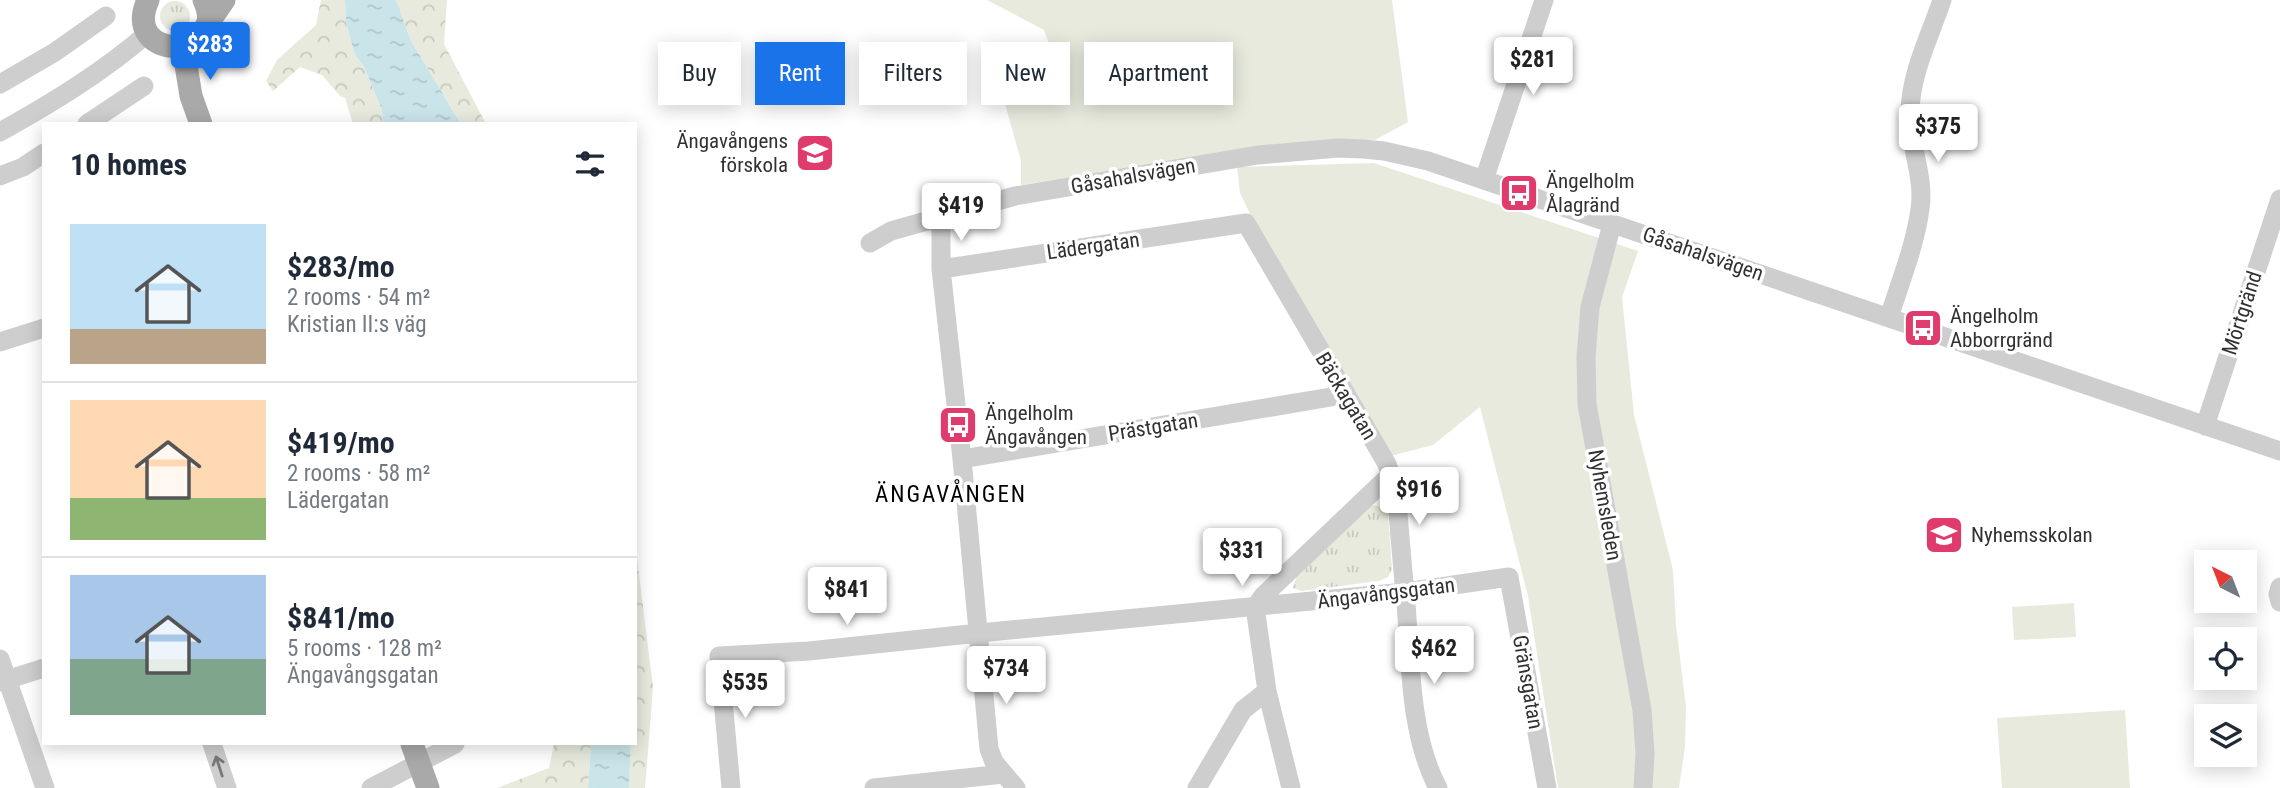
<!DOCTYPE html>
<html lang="en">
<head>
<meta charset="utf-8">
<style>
  body { margin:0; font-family:"Roboto Condensed",sans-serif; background:#f6f6f7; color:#1f2937; height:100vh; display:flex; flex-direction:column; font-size:26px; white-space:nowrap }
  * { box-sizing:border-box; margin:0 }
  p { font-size:23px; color:#747a83 }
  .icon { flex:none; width:38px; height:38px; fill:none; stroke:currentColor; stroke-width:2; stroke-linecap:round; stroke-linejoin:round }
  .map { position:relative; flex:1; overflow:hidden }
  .details { position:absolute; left:42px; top:122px; width:595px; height:623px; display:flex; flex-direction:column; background:#fff; border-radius:0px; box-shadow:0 4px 18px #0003 }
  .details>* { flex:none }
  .top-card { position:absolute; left:658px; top:42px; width:665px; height:63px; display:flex; gap:14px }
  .needle { width:46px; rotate:318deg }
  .fabs { position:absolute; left:2194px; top:550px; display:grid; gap:14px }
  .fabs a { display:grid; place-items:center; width:63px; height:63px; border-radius:0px; background:#fff; box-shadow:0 4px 18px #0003; font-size:35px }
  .price { position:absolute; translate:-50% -60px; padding:0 16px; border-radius:7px; background:#fff; color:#222; font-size:23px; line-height:46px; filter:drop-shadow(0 2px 4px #0008) }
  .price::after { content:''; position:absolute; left:50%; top:42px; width:21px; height:16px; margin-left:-10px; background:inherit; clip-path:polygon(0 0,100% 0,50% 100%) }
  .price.active { background:#1a73e8; color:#fff }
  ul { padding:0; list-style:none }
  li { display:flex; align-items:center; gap:21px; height:175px; padding:0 28px }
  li+li { border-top:2px solid #e0e1e3 }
  li span { display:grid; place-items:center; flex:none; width:196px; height:140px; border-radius:0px; color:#555 }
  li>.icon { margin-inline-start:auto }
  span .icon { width:84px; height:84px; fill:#fffc; stroke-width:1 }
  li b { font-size:30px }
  h2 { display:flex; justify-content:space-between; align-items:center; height:84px; padding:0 28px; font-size:30px }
  .pill { padding:0 24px; border-radius:0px; background:#fff; box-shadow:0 4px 18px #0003; font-size:24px; line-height:63px }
  .pill.active { background:#1a73e8; color:#fff }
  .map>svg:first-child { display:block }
  .grass { fill:url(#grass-tufts) }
  .forest { fill:url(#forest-crowns) }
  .park { fill:#e7eadd }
  .water { fill:url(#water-ripples) }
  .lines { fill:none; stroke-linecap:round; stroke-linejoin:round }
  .minor { stroke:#cecece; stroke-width:19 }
  .major { stroke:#a9a9a9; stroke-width:23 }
  .oneway { stroke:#787878 }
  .labels { text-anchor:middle; stroke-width:7; stroke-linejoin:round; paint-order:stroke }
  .poi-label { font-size:21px; fill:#313131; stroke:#fff; text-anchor:start }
  .street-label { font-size:21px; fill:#313131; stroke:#fff }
  .neighbourhood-label { font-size:23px; letter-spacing:2px; fill:#000; stroke:#fff }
</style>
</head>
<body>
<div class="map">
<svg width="2280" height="788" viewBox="0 0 2280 788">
  <defs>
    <pattern id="grass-tufts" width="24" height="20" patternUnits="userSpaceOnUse" patternTransform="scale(1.75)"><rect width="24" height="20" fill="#e7eadd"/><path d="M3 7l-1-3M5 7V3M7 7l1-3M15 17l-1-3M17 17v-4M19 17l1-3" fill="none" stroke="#c7c9be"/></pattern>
    <pattern id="forest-crowns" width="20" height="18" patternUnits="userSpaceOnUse" patternTransform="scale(1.75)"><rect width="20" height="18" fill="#e7eadd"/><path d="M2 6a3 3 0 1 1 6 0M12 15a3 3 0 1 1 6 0" fill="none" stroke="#c7c9be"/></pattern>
    <pattern id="water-ripples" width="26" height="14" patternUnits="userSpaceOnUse" patternTransform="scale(1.75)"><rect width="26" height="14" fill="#cae5ea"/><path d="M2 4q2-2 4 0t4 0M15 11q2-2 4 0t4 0" fill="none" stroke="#aec5c9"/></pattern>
  </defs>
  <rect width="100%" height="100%" fill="#fff"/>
  <path class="grass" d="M160 16a15 15 0 1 1 30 0a15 15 0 1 1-30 0Z
    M1373,505L1385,508L1388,515L1392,569L1388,577L1379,581L1302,591L1293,588L1296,578L1366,509Z"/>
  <path class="forest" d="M321,0H345L346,23L355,55L364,67L382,110L383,124H353L345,98L340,96L322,75L300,67L273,91L266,81L277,60L316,25Z
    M396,0H447L444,44L486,124H461L411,41Z
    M635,542L653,687L645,788H629L631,744H635Z
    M554,744H591L588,788H497L549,768Z"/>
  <path class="park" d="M987,0H1392L1408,122L1375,140L1277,144L1021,185V161L999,82L1053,55L1044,30Z
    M1374,163L1638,251L1622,297L1634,415L1673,570L1676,625L1686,707L1685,747L1679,788H1558L1528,596L1480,407L1433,445L1390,456L1251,216L1240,193L1237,167Z
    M2074,603L2076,637L2014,640L2012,607Z
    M2125,710L2130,788H2002L1997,718Z"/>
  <path class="water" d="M345,0H396L411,41L461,124H383L382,110L364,67L355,55L346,23Z
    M591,744H631L629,788H588Z"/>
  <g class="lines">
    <path class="minor" d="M0,84L55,52L106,16
      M87,124L144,86
      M0,132C52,103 103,72 148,33
      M0,176L23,167L44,153
      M1484,180L1544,0
      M941,217V269L962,459L989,749L994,762L1016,788
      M1612,224L1590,307L1586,357L1587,404L1642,710L1645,753L1643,788
      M870,243L891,231L1015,196L1258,155L1338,148L1363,149L1384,151L1428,161L2280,451
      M941,269L1246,223L1387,464L1396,491L1404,583
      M1889,318C1900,282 1915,246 1920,209C1925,176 1909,146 1910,113C1910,75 1930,36 1942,0
      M0,342L44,328
      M2205,426L2280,199
      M962,459L1331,397L1342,390
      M2280,587L2278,594L2280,602
      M1405,592C1411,655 1408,732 1438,788
      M0,659L45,788
      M0,682L44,668
      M1267,691L1291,788
      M212,744L227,788
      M371,788L455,744
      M731,788L719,656L809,651L979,633L1405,592L1509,577L1547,788
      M874,788L1003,774
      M1197,788L1243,710L1267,691L1255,607L1263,596L1384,481L1393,478"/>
    <path class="major" d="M148,0C120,63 232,61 204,0
      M206,26L224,0
      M183,47L191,96L201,124
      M412,744L428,788"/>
  </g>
  <defs><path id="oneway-shaft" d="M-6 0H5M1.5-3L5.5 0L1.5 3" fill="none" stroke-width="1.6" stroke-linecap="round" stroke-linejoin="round" transform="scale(1.75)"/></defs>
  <use class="oneway" href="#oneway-shaft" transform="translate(219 766) rotate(-108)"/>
  <defs>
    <g id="school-square" transform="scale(2.0125)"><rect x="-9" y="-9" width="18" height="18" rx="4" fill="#e03b6d" stroke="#fff"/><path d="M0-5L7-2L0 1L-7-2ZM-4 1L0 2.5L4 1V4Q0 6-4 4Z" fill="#fff"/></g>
    <g id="bus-square" transform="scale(2.0125)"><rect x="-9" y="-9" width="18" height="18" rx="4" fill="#e03b6d" stroke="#fff"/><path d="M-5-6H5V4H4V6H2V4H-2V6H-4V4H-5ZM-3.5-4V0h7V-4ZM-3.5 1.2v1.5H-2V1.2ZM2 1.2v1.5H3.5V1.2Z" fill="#fff"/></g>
  </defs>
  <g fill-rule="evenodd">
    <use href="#school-square" x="815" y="153"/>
    <use href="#bus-square" x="1519" y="193"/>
    <use href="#bus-square" x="1923" y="328"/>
    <use href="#bus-square" x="958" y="425"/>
    <use href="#school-square" x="1944" y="535"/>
  </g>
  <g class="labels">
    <g class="poi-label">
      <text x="788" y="148" text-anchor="end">Ängavångens<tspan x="788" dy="24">förskola</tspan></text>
      <text x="1546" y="188">Ängelholm<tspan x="1546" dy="24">Ålagränd</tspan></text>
      <text x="1950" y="323">Ängelholm<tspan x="1950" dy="24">Abborrgränd</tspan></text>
      <text x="985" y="420">Ängelholm<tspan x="985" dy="24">Ängavången</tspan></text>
      <text x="1971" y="542">Nyhemsskolan</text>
    </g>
    <g class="street-label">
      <text transform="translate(1133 176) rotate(-10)" y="7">Gåsahalsvägen</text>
      <text transform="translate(1093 246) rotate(-8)" y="7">Lädergatan</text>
      <text transform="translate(1703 254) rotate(19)" y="7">Gåsahalsvägen</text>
      <text transform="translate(2242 313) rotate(-72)" y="7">Mörtgränd</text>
      <text transform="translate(1346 396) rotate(59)" y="7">Bäckagatan</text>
      <text transform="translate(1153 427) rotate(-9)" y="7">Prästgatan</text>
      <text transform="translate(1605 505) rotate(80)" y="7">Nyhemsleden</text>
      <text transform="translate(1386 593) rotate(-7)" y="7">Ängavångsgatan</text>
      <text transform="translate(1528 682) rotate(80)" y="7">Gränsgatan</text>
    </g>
    <g class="neighbourhood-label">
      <text x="951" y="502">ÄNGAVÅNGEN</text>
    </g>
  </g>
</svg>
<div class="fabs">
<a><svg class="needle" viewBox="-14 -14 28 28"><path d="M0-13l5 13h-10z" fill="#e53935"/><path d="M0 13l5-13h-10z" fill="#747a83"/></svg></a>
<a><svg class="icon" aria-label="locate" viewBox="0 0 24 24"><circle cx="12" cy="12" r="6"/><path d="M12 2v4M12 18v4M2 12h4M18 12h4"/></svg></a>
<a><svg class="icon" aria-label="layers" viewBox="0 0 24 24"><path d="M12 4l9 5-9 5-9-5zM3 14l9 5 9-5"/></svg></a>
</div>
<b class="price active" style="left:210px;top:82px">$283</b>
<b class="price" style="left:1533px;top:97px">$281</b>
<b class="price" style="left:1938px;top:164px">$375</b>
<b class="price" style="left:961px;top:243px">$419</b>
<b class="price" style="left:1419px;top:527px">$916</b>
<b class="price" style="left:1242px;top:588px">$331</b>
<b class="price" style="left:847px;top:627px">$841</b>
<b class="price" style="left:1434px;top:686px">$462</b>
<b class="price" style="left:1006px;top:706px">$734</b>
<b class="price" style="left:745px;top:720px">$535</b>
<div class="top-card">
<a class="pill">Buy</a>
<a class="pill active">Rent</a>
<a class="pill">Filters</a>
<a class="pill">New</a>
<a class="pill">Apartment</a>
</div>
<section class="details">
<h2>10 homes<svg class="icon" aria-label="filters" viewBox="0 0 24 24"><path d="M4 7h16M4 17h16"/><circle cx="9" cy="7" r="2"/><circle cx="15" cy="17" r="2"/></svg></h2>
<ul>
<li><span style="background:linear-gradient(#bfe0f5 75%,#b9a48a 0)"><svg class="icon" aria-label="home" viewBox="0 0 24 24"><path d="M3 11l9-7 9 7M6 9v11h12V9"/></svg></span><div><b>$283/mo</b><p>2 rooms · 54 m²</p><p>Kristian II:s väg</p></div></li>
<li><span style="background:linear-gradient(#ffd9b3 70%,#8fb573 0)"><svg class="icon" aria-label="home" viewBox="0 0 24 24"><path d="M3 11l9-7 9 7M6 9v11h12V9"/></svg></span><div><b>$419/mo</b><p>2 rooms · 58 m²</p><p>Lädergatan</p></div></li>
<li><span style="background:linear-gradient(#a9c7e8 60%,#7fa58c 0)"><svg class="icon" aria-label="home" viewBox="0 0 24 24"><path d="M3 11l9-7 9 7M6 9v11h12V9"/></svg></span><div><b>$841/mo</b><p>5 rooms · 128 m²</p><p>Ängavångsgatan</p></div></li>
</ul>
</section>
</div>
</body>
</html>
